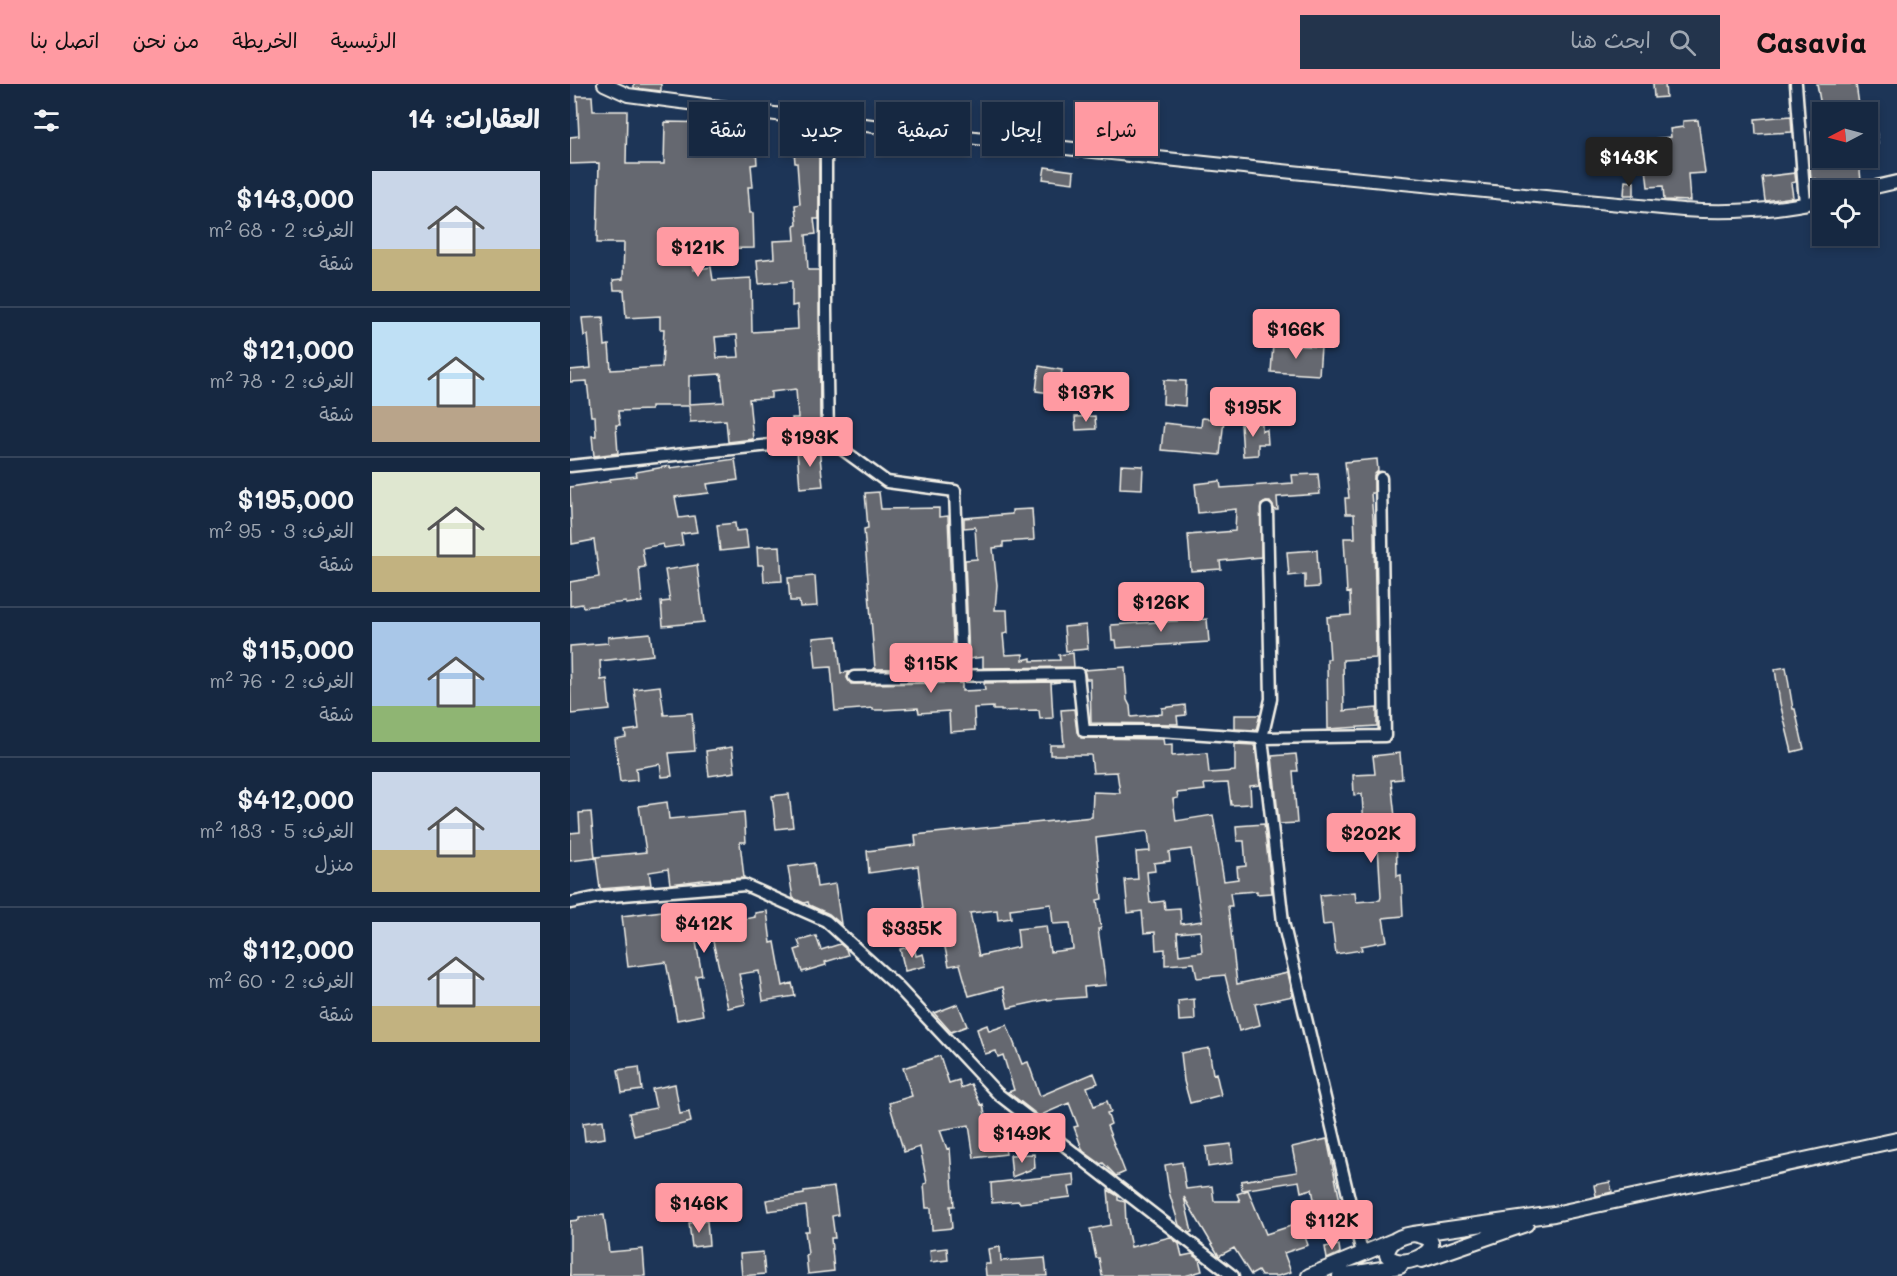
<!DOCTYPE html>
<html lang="ar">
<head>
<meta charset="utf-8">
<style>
  body { margin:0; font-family:Mali,"Playpen Sans Arabic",sans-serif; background:#23344c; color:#f1f3f6; direction:rtl; height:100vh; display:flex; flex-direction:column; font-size:22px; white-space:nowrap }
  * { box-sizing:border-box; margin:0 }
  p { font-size:20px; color:#9ea6b1 }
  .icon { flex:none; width:33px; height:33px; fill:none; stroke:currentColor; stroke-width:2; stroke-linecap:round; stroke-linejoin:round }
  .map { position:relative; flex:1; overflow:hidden; direction:ltr }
  .details { display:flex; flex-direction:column; background:#162841; width:570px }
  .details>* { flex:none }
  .banner { position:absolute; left:18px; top:18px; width:570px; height:54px; direction:rtl; display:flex; gap:12px }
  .needle { width:39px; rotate:264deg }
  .fabs { position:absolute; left:1242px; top:18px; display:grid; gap:12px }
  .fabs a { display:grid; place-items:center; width:66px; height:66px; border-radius:0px; background:#162841; box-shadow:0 3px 9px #0003,0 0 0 2px #35445a; font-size:30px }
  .price { position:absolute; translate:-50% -51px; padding:0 14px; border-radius:6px; background:#ff9aa2; color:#111; font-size:20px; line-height:39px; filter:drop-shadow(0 2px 3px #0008) }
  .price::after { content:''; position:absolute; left:50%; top:36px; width:18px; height:14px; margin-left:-9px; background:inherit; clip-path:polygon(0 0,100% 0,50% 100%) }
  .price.current { background:#222; color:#fff }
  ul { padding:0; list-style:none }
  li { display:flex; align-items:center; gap:18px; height:150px; padding:0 30px }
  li+li { border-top:2px solid #35445a }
  li span { display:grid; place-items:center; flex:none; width:168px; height:120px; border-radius:0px; color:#555 }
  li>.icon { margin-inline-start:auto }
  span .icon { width:72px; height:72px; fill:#fffc; stroke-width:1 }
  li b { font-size:26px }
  h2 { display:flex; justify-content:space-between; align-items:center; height:72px; padding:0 30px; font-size:26px }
  .pill { padding:0 21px; border-radius:0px; background:#162841; box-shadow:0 3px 9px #0003,0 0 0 2px #35445a; font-size:21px; line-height:54px }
  .pill.current { background:#ff9aa2; color:#111 }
  header { display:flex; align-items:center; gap:36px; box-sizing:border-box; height:84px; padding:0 30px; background:#ff9aa2; color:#111 }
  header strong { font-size:28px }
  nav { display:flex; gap:33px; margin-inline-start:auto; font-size:21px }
  .search { width:420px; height:54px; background:#23344c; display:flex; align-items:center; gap:15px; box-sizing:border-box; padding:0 21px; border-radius:0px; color:#9ea6b1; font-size:22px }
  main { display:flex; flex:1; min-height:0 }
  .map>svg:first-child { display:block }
  .building { fill:#656870; stroke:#f4f1e8; stroke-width:1.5; fill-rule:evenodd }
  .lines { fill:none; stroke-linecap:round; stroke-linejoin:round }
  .minor-casing { stroke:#f4f1e8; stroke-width:15 }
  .tertiary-casing { stroke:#f4f1e8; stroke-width:16 }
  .secondary-casing { stroke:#f4f1e8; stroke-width:18 }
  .minor { stroke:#1d3557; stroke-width:10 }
  .tertiary { stroke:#1d3557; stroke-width:12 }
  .secondary { stroke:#1d3557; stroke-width:14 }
</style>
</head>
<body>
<header>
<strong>Casavia</strong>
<div class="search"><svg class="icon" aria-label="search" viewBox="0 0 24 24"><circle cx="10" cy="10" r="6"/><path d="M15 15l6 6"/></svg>ابحث هنا</div>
<nav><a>الرئيسية</a><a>الخريطة</a><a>من نحن</a><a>اتصل بنا</a></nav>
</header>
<main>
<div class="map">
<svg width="1327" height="1192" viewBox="0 0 1327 1192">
  <rect width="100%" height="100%" fill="#1d3557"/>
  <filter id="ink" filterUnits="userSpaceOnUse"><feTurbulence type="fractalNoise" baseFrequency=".0167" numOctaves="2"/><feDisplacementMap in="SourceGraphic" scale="12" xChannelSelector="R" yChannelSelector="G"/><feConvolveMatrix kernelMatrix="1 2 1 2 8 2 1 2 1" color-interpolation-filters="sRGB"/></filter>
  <g filter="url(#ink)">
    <path class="building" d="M64,0H91V7L64,4Z
      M1083,0H1095L1096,13L1084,14Z
      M1247,0H1286L1290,28H1252Z
      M7,12H22L23,27H57L56,80H94L95,38L152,39V54L185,52L187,80L181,81L183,103H178L180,129H183L184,164L121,165L123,186L141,183L143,196L181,194L182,248L228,245L227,221L222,222V197L189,200L187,176L204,174L203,157L225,156L224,142L227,141L225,121L230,120L227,79H225L223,54L249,52V135H244L246,150L236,151L238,186H249L250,348L224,351L222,334H228L226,305L201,308V314L179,315L183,355L158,358L156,336L120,338L119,322H81V326L48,327L50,341H46L48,369L24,372L22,352H26L25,332H21L17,297L0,298V286L21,284L18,251L14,252L12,234L33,233L35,262L39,261L41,286L92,283L94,245H90V232L56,234L54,206H44L43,196L53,195L54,159H27L29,79L0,80V53L9,52ZM167,251L169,273L147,274L145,253ZM151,290L154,318L119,320V292Z
      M1298,30H1304L1308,60L1298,61Z
      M1221,32L1222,48L1186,50L1185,35Z
      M1128,36L1135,89L1118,90L1120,117L1094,116L1093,102L1078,103L1073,56L1101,53L1100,45L1113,43V37Z
      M442,39L457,41L455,51L440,50Z
      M1252,47V74H1289L1291,98L1286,100L1284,106H1247L1246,95L1241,96L1240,81L1244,80L1241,48Z
      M475,83L504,87L503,99L473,95Z
      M1224,83L1226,98L1221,99L1223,113L1195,117L1192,93L1224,89Z
      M1055,97L1064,98V111H1054Z
      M703,260L751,263L749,291L701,288Z
      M469,282L492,286L488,310L466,307Z
      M594,296L616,297L615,322L593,320Z
      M525,332L526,345L506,346L505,333Z
      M632,334L654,336L650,371L591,366L594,339L631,343Z
      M692,339V347L697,346L698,360H688V371L673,372L671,340Z
      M249,363L253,402L230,404L227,366Z
      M165,375L168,396L137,400L139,409L105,413L109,434L124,432L127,448L111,450L113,461L94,464L93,460L72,464L75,483L69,484L72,518L56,520V518L13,523L12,520L0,522V498L29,493L24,456L2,460L0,403L40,397V395L67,392L66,388L100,382V384Z
      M807,375L808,387L804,391V409H801L804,446L806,574L773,576L774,627L807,624V642L758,645L757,575H760L757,533L781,531L780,508L777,509L774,454H785L784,430H776L775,414H779L775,378Z
      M551,381L573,382L572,405L550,404Z
      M748,390L750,410L707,413L708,426H705L700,418H696L691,421V473L650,477L651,485L621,487L618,451L665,447L666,425L628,429L625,400L650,397L651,404L723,399L722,391Z
      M309,408L311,425L369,424V433L378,432L384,584L302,585H305L294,445L298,444L295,409Z
      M462,425L464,456L433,458V463L423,464L427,501L425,526H437L438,549L433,550L435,571L453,570V576L461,574V577L490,576L489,571L503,569L504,583L413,584V573L399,575L395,476L407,475L405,443L394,444V434L442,430V426Z
      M165,439L166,447L176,446L178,464L150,467L147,441Z
      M210,462L212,497L194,498L193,481H188L187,463Z
      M747,466L749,503L735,504V490L719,492L717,468Z
      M127,481L134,538L93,542L91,518L100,517L95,486Z
      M245,492L247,522L230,523L229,517H220L218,494Z
      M637,535L639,558L547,564L546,556H542L541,541Z
      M516,541L518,565L496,567L494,543Z
      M80,549L83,571L30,577L31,596L37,595L40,626L1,630L0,562L38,559V553Z
      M267,552L271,589L279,588L277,594L281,600L392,599V607L415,606L414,599L490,598L481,599L483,634L470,635L469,626L431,627V626H423V623L404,624L405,646L380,648L379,627L349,629L348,624L312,626H303V624L265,627L261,583L246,584L243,554Z
      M555,583L557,616L560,622L561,633L592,630V624L615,621L616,631L607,632L608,640L521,639L520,595H516L514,586Z
      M1216,583L1223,625H1225L1234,665L1222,668L1210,619L1205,585Z
      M90,602L94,631L122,629L125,667L99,669L102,692L92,693L90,680L66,684L67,696L50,698L45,655L56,653L55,647L69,645L64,605Z
      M504,625L507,648L511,654L593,655L594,661L602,660V672L637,669L639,689L665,687V660L685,661L690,701L680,702L681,720L661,721L658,699L634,700L635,706L607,709L608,714L603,715L606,737L643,731L654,797L668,795L667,783L676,782L674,757H667L666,742L694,740L702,809L687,810V807L660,809L662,822H658L667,900L718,889L723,912L685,920L690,941L669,947L655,891L627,894L624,879L595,881V865L586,866L585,848L574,849L572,827L558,829L555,796L568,795L566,768L580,767L578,747L526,754L532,815L527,816L531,845H528L536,901L514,903L515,913L475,916L438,924L433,903L399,912L390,880L379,882L368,832L354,834L348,782L299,789L297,767L346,761L345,751L522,733L523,708L550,709L547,688L523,689L521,671H480V661H494L491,626ZM621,765L632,837L611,840L610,824L595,825L594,817L580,819L577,788L585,787L584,779L600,777L599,768ZM481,820L483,840L500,839L503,865L480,868L476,842L447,845L449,863L409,872L400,829L427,826L428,836L441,834L440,825ZM630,847L632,868L609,871L607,849Z
      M665,631H690L686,646L665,645Z
      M162,663L165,688L139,692L136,667Z
      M830,669L832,695L821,696L826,742L827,792L831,791L833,832L813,834L817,857L791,862L792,866L766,870L762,840L753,841L750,811L785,808L786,818L810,816L811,813L808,762L789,764L788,744L794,743L792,710L784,711L783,691L805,690L803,672Z
      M726,670L728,687H723L727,739L709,740L702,672Z
      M219,710L223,743L206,745L202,712Z
      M97,718L99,735L174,728L176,758H170L174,794L140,796V795L100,800L98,785L79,788L81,801L30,805L26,773L76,768L69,722Z
      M21,728L25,774L0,777V749L10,748L9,729Z
      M244,779L247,803L265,800L271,840L259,830L239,821L238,818L234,819L223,814L218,783Z
      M141,821L142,828L150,827L153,851L175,848L174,835L185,833V829L197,827L201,859L205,858L213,902L222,899L225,912L193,917L189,887L169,890L176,920L158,924L140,844L124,847L132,891L126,892L133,931L107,936L96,878L58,883L52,832Z
      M246,852L251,866L270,860L276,865L278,871L255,878L256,881L232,888L225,866L231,864L228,857Z
      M344,862L346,872L353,870L356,882L335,887L330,865Z
      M624,915L625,936L609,937L608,917Z
      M388,920L397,942L381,948L364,929Z
      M417,941L419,947L437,941L452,980L458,978L470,1012L524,989L528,999L517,1003L524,1022L537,1017L541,1028L537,1029L541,1040L537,1042L555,1088L546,1092L533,1079L531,1080L513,1067L504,1043L508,1042L499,1019L469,1032L438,1008L444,1006L433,971L428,973L426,967L415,970L407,945Z
      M639,964L643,990L646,989L651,1011L620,1019L614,997L611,969Z
      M370,972L379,999L389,996L391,1004L401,1000L411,1021L413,1020L419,1052L433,1050L436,1070L404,1074L399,1041L370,1046L377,1065L380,1064L384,1122H380L382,1144L362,1146L361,1124H356L354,1100L357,1099L350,1063L334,1068L319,1019L342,1012L333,984Z
      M69,983L72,1006L52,1009L48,986Z
      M105,1000L110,1030L119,1028L121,1038L64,1052L59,1029L86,1024L82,1005Z
      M33,1036L35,1054L15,1057L13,1039Z
      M757,1055L770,1117H772L775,1129L748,1135L742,1105L731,1108L729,1097L672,1106L671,1097L727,1088L722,1063Z
      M661,1060L663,1079L638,1083L636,1063Z
      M464,1070L465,1084L442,1093L440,1071Z
      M612,1078L616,1105L642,1102L644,1117H670L667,1110L678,1106L696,1150L730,1139L738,1161L714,1169L721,1188L708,1192H691L688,1187L681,1191L664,1164L649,1172L614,1113L622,1148L619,1149L609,1141L599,1108L595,1081Z
      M504,1090L505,1102L499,1103L501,1113L450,1119L449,1117L422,1119L421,1099Z
      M1040,1098L1042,1108L1026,1112L1024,1101Z
      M264,1103L268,1131L262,1132L265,1154H261L264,1187L238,1190L236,1171L238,1170L235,1147H239L236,1122L198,1127L196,1116L234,1110V1107Z
      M538,1106L548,1112V1116L555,1118L556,1140L561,1163L600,1153L609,1160L612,1172L622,1170L629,1175L632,1187L615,1192H532L529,1174H526L520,1145L541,1141Z
      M34,1131L39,1168L73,1165L75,1192H0V1137L9,1136V1133Z
      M137,1137L139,1161L122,1163L119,1139Z
      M769,1161L770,1169L757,1175L755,1163Z
      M430,1163L431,1177L475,1174L477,1192H416L415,1180H420L418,1165Z
      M377,1164L378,1176L361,1178L360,1166Z
      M193,1168L195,1190L172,1192L170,1170Z"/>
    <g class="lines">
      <g class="minor-casing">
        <path id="minor" d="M1226,0L1235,120
          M256,38V226L258,355L317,398L385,407L392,591
          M0,382L258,355
          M697,425L701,615L692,654L713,838L792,1169
          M284,593L508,590L514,647H590L692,654L815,652L811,394
          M0,819L29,813L175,801L256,837L326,901L428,1010L663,1192"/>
      </g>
      <g class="tertiary-casing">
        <path id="tertiary" d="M34,0L58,11C409,58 761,93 1113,126C1161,129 1206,127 1252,116
          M1292,106L1327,98"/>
      </g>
      <g class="secondary-casing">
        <path id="secondary" d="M843,1150L984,1130L1327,1056
          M843,1150C890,1156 833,1192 817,1171C817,1157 831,1152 843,1150Z
          M852,1176L956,1140
          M739,1192L823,1157
          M770,1192L830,1182"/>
      </g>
      <use href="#minor" class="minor"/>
      <use href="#tertiary" class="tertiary"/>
      <use href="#secondary" class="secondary"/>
    </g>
  </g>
</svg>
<div class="fabs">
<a><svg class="needle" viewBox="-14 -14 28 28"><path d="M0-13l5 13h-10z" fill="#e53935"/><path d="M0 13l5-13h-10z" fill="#9ea6b1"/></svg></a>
<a><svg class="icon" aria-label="locate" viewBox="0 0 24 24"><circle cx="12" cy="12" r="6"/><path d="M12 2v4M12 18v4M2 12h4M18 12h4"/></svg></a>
</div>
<b class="price current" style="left:1059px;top:104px">$143K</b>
<b class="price" style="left:128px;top:194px">$121K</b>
<b class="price" style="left:726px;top:276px">$166K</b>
<b class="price" style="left:516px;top:339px">$137K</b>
<b class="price" style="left:683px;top:354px">$195K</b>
<b class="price" style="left:240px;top:384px">$193K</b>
<b class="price" style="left:591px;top:549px">$126K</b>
<b class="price" style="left:361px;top:610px">$115K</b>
<b class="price" style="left:801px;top:780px">$202K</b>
<b class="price" style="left:134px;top:870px">$412K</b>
<b class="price" style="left:342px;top:875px">$335K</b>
<b class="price" style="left:452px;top:1080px">$149K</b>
<b class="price" style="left:129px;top:1150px">$146K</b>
<b class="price" style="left:762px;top:1167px">$112K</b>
<div class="banner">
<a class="pill current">شراء</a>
<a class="pill">إيجار</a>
<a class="pill">تصفية</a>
<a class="pill">جديد</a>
<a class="pill">شقة</a>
</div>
</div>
<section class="details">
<h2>العقارات: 14<svg class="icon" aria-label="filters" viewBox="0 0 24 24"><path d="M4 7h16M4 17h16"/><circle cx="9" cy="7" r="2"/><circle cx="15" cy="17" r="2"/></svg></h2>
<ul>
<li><span style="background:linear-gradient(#c9d6e8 65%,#c2b280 0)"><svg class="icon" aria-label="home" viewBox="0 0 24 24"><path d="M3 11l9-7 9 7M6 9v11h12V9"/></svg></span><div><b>$143,000</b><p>الغرف: 2 · 68 m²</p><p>شقة</p></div></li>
<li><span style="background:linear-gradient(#bfe0f5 70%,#b9a48a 0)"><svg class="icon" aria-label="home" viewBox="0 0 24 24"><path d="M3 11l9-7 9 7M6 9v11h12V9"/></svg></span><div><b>$121,000</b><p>الغرف: 2 · 78 m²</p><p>شقة</p></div></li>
<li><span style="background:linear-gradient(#dfe7d0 70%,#c2b280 0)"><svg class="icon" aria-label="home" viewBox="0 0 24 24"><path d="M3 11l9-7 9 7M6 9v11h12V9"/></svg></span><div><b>$195,000</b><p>الغرف: 3 · 95 m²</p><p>شقة</p></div></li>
<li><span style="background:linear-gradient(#a9c7e8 70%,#8fb573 0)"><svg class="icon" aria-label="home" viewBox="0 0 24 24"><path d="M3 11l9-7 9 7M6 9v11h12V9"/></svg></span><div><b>$115,000</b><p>الغرف: 2 · 76 m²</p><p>شقة</p></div></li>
<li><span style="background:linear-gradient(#c9d6e8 65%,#c2b280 0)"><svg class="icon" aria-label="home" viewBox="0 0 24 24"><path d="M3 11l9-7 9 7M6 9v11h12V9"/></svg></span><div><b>$412,000</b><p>الغرف: 5 · 183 m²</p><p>منزل</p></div></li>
<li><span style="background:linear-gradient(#c9d6e8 70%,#c2b280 0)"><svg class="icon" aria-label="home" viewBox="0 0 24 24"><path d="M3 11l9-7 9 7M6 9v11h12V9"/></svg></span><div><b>$112,000</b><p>الغرف: 2 · 60 m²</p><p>شقة</p></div></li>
</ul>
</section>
</main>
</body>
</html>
